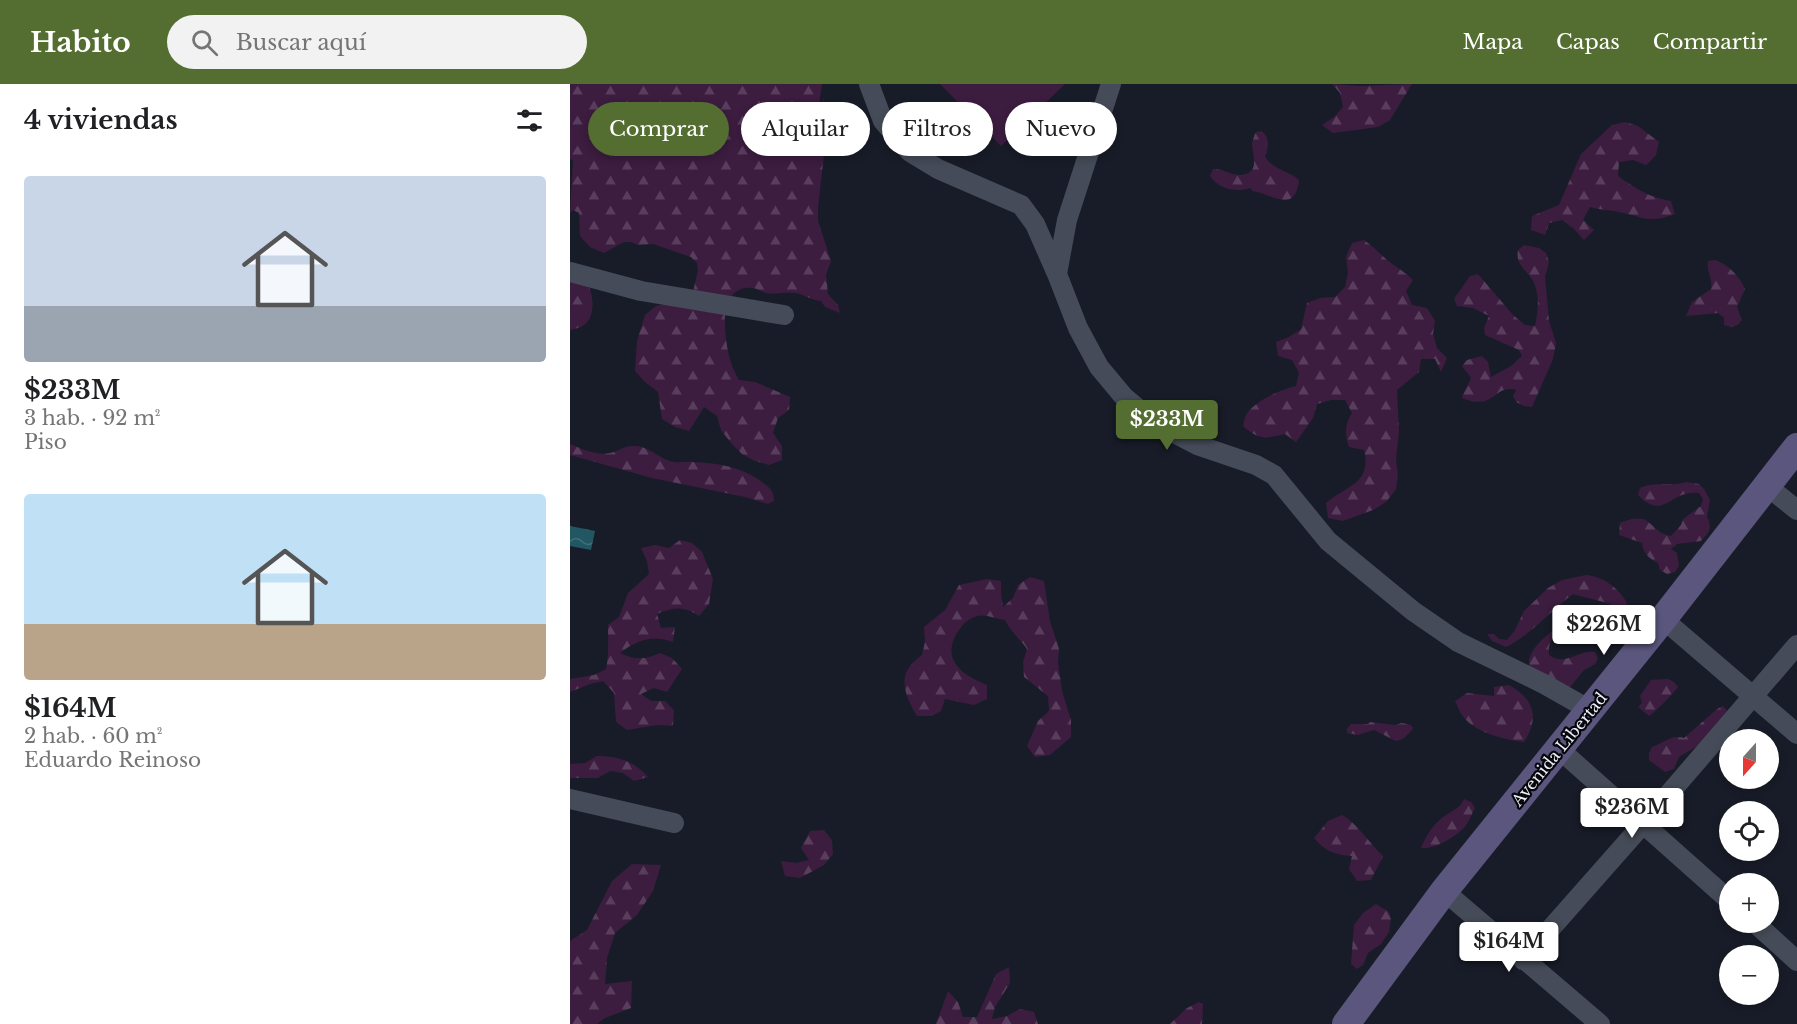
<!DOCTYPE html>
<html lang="es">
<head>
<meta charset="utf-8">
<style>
  body { margin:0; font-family:"Libre Baskerville",serif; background:#f2f2f2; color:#202124; height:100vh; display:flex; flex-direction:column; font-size:22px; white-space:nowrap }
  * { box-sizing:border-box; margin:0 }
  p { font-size:20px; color:#757577 }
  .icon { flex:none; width:33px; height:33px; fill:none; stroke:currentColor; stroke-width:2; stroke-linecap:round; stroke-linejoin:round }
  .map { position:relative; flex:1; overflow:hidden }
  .panel { display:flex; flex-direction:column; background:#fff; width:570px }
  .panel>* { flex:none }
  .banner { position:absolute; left:18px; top:18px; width:570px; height:54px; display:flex; gap:12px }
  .needle { width:39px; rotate:201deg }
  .fabs { position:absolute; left:1149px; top:645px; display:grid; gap:12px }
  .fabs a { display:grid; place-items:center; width:60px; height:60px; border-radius:50%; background:#fff; box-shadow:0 3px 9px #0003; font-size:30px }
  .price { position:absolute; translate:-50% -51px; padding:0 14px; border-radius:6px; background:#fff; color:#222; font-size:20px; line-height:39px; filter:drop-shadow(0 2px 3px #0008) }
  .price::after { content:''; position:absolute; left:50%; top:36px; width:18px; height:14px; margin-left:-9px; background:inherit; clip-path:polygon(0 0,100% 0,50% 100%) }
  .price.on { background:#536e30; color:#fff }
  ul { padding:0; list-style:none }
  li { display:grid; align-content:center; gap:12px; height:318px; padding:0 24px }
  li span { display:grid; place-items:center; height:186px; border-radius:6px; color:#555 }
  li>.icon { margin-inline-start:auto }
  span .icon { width:108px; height:108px; fill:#fffc; stroke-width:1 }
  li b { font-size:26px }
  h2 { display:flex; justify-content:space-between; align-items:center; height:72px; padding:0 24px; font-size:26px }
  .tag { padding:0 21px; border-radius:27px; background:#fff; box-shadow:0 3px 9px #0003; font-size:21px; line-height:54px }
  .tag.on { background:#536e30; color:#fff }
  header { display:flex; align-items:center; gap:36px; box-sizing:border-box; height:84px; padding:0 30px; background:#536e30; color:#fff }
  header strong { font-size:28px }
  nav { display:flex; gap:33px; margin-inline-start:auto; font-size:21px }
  .search { width:420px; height:54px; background:#f2f2f2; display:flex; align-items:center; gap:15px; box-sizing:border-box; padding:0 21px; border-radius:33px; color:#757577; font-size:22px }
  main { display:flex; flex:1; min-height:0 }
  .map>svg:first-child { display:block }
  .forest { fill:url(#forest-firs) }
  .garden { fill:#3c1c3f }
  .water { fill:url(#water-waves) }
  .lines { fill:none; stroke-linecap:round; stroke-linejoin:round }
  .street { stroke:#454b58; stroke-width:20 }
  .secondary { stroke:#5b567d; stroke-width:28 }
  .labels { text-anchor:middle; stroke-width:4.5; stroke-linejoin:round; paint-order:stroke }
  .street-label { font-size:16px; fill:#ebeff7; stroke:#06070c }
</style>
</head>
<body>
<header>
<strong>Habito</strong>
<div class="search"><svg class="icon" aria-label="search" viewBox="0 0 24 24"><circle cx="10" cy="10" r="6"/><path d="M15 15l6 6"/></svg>Buscar aquí</div>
<nav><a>Mapa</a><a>Capas</a><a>Compartir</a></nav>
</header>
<main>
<section class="panel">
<h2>4 viviendas<svg class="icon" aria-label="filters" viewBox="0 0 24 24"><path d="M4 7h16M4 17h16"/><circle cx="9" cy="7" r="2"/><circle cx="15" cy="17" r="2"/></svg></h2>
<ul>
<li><span style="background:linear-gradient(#c9d6e8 70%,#9aa5b1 0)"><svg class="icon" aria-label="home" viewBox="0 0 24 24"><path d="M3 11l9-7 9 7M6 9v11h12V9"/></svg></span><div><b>$233M</b><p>3 hab. · 92 m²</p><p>Piso</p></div></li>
<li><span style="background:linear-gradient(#bfe0f5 70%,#b9a48a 0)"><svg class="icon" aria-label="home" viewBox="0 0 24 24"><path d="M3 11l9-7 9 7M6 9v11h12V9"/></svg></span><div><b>$164M</b><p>2 hab. · 60 m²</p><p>Eduardo Reinoso</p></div></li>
</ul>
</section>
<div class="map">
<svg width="1227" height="940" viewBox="0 0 1227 940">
  <defs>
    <pattern id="forest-firs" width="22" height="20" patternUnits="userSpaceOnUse" patternTransform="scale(1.5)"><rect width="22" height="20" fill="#3c1c3f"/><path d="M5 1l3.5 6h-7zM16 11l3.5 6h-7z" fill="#583d5c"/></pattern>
    <pattern id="water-waves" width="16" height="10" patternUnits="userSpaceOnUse" patternTransform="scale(1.5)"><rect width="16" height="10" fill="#215762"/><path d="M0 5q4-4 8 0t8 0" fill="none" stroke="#416f79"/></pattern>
  </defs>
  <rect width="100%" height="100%" fill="#181c28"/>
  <path class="forest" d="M0,0H252L248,28L255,12L251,25L256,38V53L248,123V137L261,177L256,191L258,210L268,221L270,229L255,223L251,217C241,216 233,210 225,209C215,207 205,211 196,209C192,208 188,205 183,204C159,201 154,224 155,242C156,261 159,280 169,296L185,298L220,313L219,326L208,334L203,349L212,362V376L199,381L185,377L172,370L161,359L151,346L147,332L134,323L119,347L105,343L92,335L88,308L75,298L65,287L67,257L75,231L86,222L99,219L123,208L128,186L127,179L121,173L83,160L68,161L61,158H54L34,169L20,163L10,152L9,129L3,126L0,129L3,76L0,75Z
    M762,0L789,2L842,0L820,36L808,43L763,49L752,41L764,33L773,23L770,9Z
    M1055,38L1068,42L1089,58L1086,71L1076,81L1063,76L1049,78L1048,92C1065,104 1080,114 1101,117L1105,130C1078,140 1074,133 1049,128C1039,126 1030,126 1020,123L1013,136L1024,146L1014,156L1004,145L992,136L979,139L975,151L961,146L962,132L989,121L1011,70L1042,41Z
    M692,47C700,55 699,62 695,72C701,85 719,87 729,96C725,131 702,110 683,107L680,104C665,109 649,105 640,92L643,85C653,84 660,91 670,91C689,90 684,75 682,62C682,57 684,52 686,48Z
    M794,156C803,162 809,169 816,175C825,183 833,186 843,196L836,207L842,221L857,224L865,237L863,250L867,264L877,274L871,288L865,275H851L849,288L827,306L829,347L826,375L828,391L826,405L816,418L803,426L773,437L758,434L756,419C777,401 802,400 794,366L779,363C775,351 774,341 782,329L775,316H761L747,320L743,334L726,358L715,350C694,355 689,356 673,342C674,337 675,332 678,328C689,315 710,306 726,302L729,289L722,276L708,272L706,258L719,253L731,245L737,219L750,214L765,213L775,203L778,188L776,173L782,159Z
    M954,161L969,164L976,169L979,178L975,193L979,237L986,259L983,275L962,323L954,322L946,318L943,312L946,306C924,299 925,328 892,314C894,306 898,302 901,294L892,282L897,276L912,272L918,278L921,293L941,282L952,272L949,266L915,251L914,244L919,232L903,224L887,222L884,215L900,192L908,190L943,231L955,241L965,242C968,227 970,213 964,199C958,186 945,182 948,166Z
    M1145,176C1159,181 1169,192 1175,205L1167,223L1172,236L1168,241L1161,243L1154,241V234L1148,229L1116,232L1122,218L1141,205C1143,195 1136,187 1138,177Z
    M0,179C5,184 12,190 16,197C24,209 26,232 14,241C10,244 4,245 0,246Z
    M0,360C12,365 27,372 40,369C49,367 55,361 66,362C81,363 90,376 104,378C110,379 117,377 123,378C148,379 172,383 192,398C200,404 204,407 204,417L198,420L175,413L82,394L0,371Z
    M1116,398L1129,400L1134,405L1140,416L1137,433C1143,444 1139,449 1131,457L1107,460L1101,465L1107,469L1109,482L1105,488L1097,490L1090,486L1088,479C1079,475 1073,469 1072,459L1049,451L1050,439C1084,425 1077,448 1101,452L1111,441L1113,435L1131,422L1133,415L1129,409C1100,405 1094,438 1068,411L1070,404C1085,397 1101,403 1116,398Z
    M110,456L122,459L132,468L143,495L139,520L129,532C113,522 105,523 87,530L91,544L105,543L103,558C84,550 66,556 50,569C64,576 75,576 90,569L102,574L112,585L97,608L84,604L71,610L81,617H95L104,626L103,642L87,641L57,646L46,638L44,609L33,597L20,600L0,608V595L24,591L36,585C39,572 38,555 38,541L49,533L58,509L79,490L77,477L71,464L85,461L99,464Z
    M1016,491C1032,492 1049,504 1057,519C1054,534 1043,542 1030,550C1008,545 977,537 979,571C996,583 1008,565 1025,568L1028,575L1025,580L1014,586L997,607C988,602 966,594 961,586C949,568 990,539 1004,534C1019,530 1031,535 1041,520L1003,510C980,527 962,550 936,563L922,557L917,550H924L929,555L937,556L945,546L954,527L978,504L992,496Z
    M460,493L474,497L480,537L489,565L488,579L492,607L501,636V653L480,671L465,673L457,662L468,637L479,627L478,612L454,593L453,578L457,565C450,555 440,547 435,536C427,535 415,530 407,532C399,534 393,540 389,546C369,575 392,591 417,601V615L404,621L375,615L371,627L362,632H347C333,608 326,589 352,571L355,558L354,543L375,526L389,501L417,495L431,497V510L433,523L443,514L448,501Z
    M1098,595L1104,598L1108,603C1105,608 1083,630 1079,632L1068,623L1072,619L1070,612L1081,596Z
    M939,601C964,615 970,633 954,658C935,656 903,648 892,631C889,627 887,621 885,617L897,609L924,612V603Z
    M1153,622L1158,628L1139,655L1109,673L1104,685L1095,688L1079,676V669L1082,663C1093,659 1103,650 1114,654L1147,625Z
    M800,638L825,641L832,639L841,641L843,645L833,655L826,657L804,646L788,651L777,649V645L781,640H798Z
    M27,672C48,672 64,677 78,693L64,697L53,689L40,687L28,694H0V680L15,679Z
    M894,715L901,718L905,724C902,729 900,736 896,741C888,752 864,766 851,764C856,752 862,742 873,733C881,727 890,725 894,715Z
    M772,731C789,741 799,759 813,772L801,796L787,797L779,785L782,772C765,771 755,767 744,754L758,737Z
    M254,746L262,756L263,770L254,781L230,794L215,792L211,777L226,779L239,776L231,764L240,747Z
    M62,780L91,781L83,807L67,831L45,849L37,874L35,900L62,897L61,924L35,934L27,940H0V857L17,846L42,797Z
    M806,820L819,828L821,835L819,848L811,860L798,869L793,881L787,885L781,880L784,841L793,829Z
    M439,883L440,899L425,923L422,935L437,932L450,925L464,928L468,940H366L378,907L388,918L393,933H407L426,890Z
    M629,918L633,920L632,940H600L617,924Z"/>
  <path class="garden" d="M370,0H495L431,62Z"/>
  <path class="water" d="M0,442L25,447L21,466L0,462Z"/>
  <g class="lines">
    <path class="street" d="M299,0L313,37L340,68L368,85L451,121L465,140L487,190L508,244L529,283L554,313L585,339L627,361L686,381L704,391L758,457L843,527L888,558L974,600L1020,626
      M0,188L71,207L214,231
      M487,190L497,136L541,0
      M1197,402L1227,426
      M1093,535L1227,650
      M989,665L1160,817
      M0,715L104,739
      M874,807L1030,940
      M1184,838L1227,877
      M953,876L1073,740L1227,561"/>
    <path class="secondary" d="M776,940L874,807L1093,535L1227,363"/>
  </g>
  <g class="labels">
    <g class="street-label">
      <text transform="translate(989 665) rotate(-51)" y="6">Avenida Libertad</text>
    </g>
  </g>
</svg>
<div class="fabs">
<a><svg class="needle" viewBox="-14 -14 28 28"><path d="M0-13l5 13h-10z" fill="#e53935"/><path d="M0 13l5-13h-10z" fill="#757577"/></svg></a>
<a><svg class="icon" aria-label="locate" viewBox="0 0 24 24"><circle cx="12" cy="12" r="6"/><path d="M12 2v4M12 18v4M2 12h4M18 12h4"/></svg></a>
<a>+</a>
<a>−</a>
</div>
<b class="price on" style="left:597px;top:367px">$233M</b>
<b class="price" style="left:1034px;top:572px">$226M</b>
<b class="price" style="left:1062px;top:755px">$236M</b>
<b class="price" style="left:939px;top:889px">$164M</b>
<div class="banner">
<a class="tag on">Comprar</a>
<a class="tag">Alquilar</a>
<a class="tag">Filtros</a>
<a class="tag">Nuevo</a>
</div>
</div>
</main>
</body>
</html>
